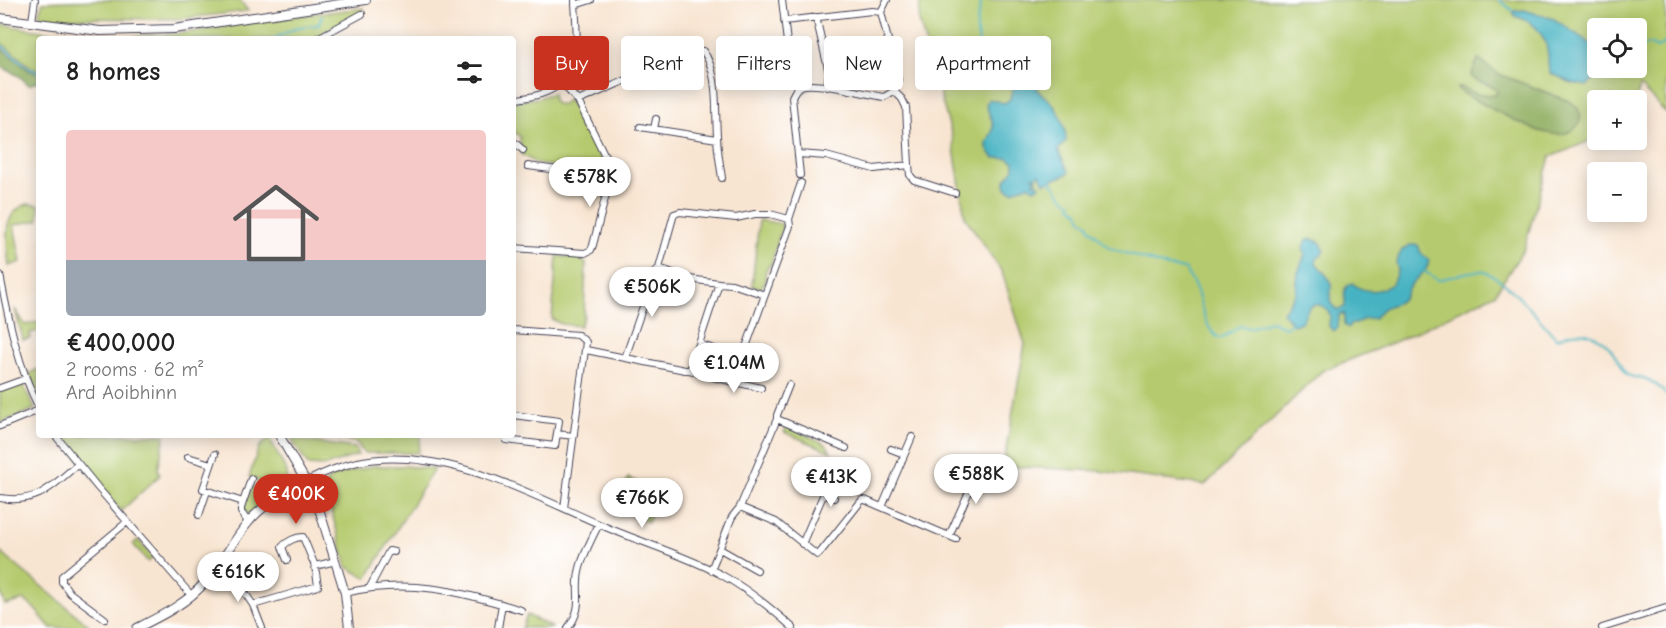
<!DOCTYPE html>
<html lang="en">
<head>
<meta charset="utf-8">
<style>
  body { margin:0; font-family:"Comic Neue",sans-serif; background:#f2f2f2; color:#222; height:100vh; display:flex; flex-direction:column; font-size:22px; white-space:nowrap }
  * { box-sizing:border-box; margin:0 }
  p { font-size:20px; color:#767676 }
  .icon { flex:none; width:33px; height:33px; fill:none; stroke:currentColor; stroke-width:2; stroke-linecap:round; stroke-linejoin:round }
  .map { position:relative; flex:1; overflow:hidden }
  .side { position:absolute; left:36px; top:36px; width:480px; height:402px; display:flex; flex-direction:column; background:#fff; border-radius:6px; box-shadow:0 3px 15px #0003 }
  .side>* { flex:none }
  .hud { position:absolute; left:534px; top:36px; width:570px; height:54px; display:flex; gap:12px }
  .tools { position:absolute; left:1587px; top:18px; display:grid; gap:12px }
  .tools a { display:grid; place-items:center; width:60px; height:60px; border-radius:6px; background:#fff; box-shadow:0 3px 15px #0003; font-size:30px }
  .price { position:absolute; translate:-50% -51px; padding:0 14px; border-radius:21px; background:#fff; color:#222; font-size:20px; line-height:39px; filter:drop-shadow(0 2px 3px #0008) }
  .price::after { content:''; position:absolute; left:50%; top:36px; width:18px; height:14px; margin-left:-9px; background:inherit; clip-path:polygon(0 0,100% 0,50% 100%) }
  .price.selected { background:#c8321e; color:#fff }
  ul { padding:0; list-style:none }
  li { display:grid; align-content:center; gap:12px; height:318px; padding:0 30px }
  li span { display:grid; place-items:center; height:186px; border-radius:6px; color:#555 }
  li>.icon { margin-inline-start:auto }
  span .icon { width:108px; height:108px; fill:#fffc; stroke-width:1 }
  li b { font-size:26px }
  h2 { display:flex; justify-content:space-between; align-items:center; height:72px; padding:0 30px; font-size:26px }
  .pill { padding:0 21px; border-radius:6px; background:#fff; box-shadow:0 3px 15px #0003; font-size:21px; line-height:54px }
  .pill.selected { background:#c8321e; color:#fff }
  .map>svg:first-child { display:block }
  .green { fill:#b5ca6e; stroke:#6c7654; stroke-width:1.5; fill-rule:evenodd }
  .forest { fill:#90ae61; stroke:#59684e; stroke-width:1.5 }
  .water { fill:#46b3c2; stroke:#346a7e; stroke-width:1.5 }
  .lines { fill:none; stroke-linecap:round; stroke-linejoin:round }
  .stream { stroke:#46b3c2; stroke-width:2 }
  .street-casing { stroke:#423f52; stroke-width:8 }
  .secondary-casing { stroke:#423f52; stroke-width:10 }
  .street { stroke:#fff; stroke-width:6 }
  .secondary { stroke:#fff; stroke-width:8 }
</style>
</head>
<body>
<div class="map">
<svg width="1666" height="628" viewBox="0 0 1666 628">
  <rect width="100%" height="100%" fill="#fff"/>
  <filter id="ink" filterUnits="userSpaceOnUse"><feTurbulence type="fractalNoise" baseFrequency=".0167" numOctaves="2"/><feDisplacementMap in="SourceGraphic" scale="12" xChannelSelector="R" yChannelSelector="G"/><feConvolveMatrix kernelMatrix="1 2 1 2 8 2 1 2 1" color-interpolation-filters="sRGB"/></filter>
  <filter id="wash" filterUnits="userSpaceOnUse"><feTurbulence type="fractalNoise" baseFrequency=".008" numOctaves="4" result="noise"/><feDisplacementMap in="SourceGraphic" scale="24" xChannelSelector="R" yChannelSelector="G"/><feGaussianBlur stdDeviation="1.35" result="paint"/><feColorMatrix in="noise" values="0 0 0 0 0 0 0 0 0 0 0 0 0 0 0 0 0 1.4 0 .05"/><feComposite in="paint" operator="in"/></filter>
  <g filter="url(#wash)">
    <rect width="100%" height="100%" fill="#f8e5d1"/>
    <path class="green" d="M101,0H240L248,11L179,19L42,18L39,12L43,2Z
      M920,0H1666V113L1640,86L1636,100H1598L1597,138L1550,157L1524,249L1495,294L1397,341L1322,371L1205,485L1099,471L1003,466L1025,344L1002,272L965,217L952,136L919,21ZM1598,28H1636V68H1598Z
      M363,8L364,12L313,39H119L122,37L176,34L295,16Z
      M0,24L87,39H39V71L31,67L0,42Z
      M553,93V100L556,104H563L568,99L601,157L603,173L537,164L521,154L520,137L516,133L513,134V102L538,98Z
      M28,204L39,205V220L14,225L21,262L9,266C7,243 0,212 28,204Z
      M759,220L783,224L771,264C766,267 764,275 766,280L761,288L752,286Z
      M557,256L580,258L586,264L584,316L580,326L561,324L552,319Z
      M15,309L25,325L39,322V331L30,333L31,338L23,340Z
      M704,351L737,362L734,376L730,378L695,370Z
      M39,368V397L29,374Z
      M22,382L35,409L0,423V391Z
      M787,426L826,444L831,452L784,432Z
      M61,435H165L158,469L160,475L121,511L80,462Z
      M335,435H421L418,453H364L356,442L338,439Z
      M269,438L287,472L286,480L250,513H246L244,507L251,488L257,486L258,480L249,477L259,447Z
      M291,439L355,448L358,455L325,466L308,465Z
      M373,466H404L434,469L367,578L347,567L325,489L326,482L333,476Z
      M628,478L661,493L648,522L615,507Z
      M138,540L153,558L148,562L133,544Z
      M0,552L92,628H51L33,607L24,600L5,605L0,591Z
      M527,615L553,628H522Z"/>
    <path class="forest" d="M0,47L29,70L39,74V81L29,85L19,76L0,66Z
      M1478,59L1499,74L1571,102C1588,115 1581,130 1562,134C1554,135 1541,132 1534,129C1510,119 1486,106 1463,93L1457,88L1461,87L1477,94L1496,95L1497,91C1490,82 1478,84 1471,76Z"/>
    <path class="water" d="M1524,10L1554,19L1597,48L1598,68H1604L1587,86L1572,83L1550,73C1547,65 1549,57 1547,49C1543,31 1531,20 1514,16L1513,11Z
      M1018,78C1034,79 1032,80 1039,92C1041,95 1045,96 1047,98C1058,107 1066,127 1066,141L1058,150L1069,172L1065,175L1044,183L1040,174L1036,176L1037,178L1033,177L1037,181H1034V183L1039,184L1040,186L1034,189L1030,186L1021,187L1013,191L1007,189C1001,180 1010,176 1014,168V162L1008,158H994C978,140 993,140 993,127C993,118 987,112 986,104L989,99L1004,103L1008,101C1014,94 1012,86 1018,78Z
      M1311,239L1320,242L1324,249L1321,256L1317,258L1316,263C1320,268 1326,274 1329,279C1337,293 1322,300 1338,310L1345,307C1346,297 1340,288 1352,283C1363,293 1379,293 1392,284L1398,270L1396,262L1402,250L1410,245H1418L1421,253L1429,260C1428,274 1416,276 1410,286C1407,290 1406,296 1403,299C1393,308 1386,301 1375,318L1364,319L1356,324H1351L1348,328L1344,325V313L1339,315L1338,328L1333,331L1329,326C1329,325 1330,316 1330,316C1329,308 1319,302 1311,306C1306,309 1305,318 1301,322L1294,325L1283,313L1296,293L1298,273L1305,254L1303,247L1307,240Z"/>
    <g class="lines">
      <path class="stream" d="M982,0C980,5 980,8 979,13C969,49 993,61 1018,79
        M1499,0L1513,11
        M273,39L298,27L318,25L322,16
        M0,44L30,69L39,72
        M1636,48L1649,44L1658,48L1666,42
        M1049,179L1065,199L1072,203L1071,206L1079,212L1082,220L1088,224L1091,230L1110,248L1168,267L1185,269C1188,275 1192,281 1195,287C1203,304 1202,326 1219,338H1223L1240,326L1250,328L1271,321L1285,327L1292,323
        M1424,271L1438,280C1453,277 1465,271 1480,271C1503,273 1541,322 1557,339C1580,325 1603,334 1616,357C1620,363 1622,373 1630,376C1634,378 1639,377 1644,378C1652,381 1661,388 1666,395"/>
    </g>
  </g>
  <g filter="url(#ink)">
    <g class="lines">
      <g class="street-casing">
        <path id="street" d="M782,0L790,68L797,80
          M887,0L881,12L898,80L894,91L902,99L906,107L909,165
          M575,5L591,0
          M816,17L829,73L827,87
          M32,21L35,0
          M784,21L872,11L881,12
          M316,39L362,14
          M513,100C522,98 532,97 541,94C586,79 576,36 575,0
          M578,101L691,52L703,51C719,72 715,109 717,135C717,149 720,164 722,178
          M640,127L717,139
          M654,129L656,119
          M513,141L523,150
          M799,154L826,156L874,169L909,165L910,175L914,180L955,193
          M528,166L610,177
          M800,175L792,97C794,92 796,88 801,86C817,81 866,94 884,97L894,91
          M789,219L801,183
          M513,248L585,253L591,250L593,245L609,183V164L578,101L561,82
          M659,268L689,279L719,283
          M0,275C9,322 18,366 39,408
          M513,330L578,335L586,342L564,508
          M699,344L719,283L732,284L765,295
          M586,350L685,370H689L709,376
          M625,358L655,272L659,268L674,214L680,212L736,218L755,214H770L789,219L790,226L742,358L699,344L692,366L689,370
          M713,377L761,388
          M736,382L742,358
          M0,388L25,379
          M777,419L846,448
          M0,426L39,410
          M557,434L574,436
          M55,435L98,488L191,595
          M507,435L506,440L555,446L559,421L513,415
          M891,449L904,454
          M215,454L203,489L243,502
          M188,457L211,464
          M975,478L984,482
          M307,481C341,464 369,456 408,459C477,464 539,498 601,525C640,542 682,554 720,574C746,588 771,608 793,628
          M824,494L834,498
          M0,498C38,504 51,487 78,464
          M740,507L776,522L817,555L819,554L862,500H865L956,539
          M882,507L912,437
          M199,515L207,491
          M248,522L241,512V508L251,479
          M949,536L981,465
          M802,544L837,463
          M720,549L757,570
          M287,560L282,547C287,541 296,537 303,537L315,566
          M230,570L253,605L262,628
          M711,570L732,517L740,507L777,419V415L789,385
          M370,587L389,551L394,552
          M345,593C408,578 460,591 521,610
          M253,605L318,586L315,566L336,561
          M105,619L70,593L62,582V576L127,522
          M498,628L502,604
          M568,628C586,604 573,592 580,568C584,553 592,538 599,524
          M1602,628L1666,608"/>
      </g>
      <g class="secondary-casing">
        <path id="secondary" d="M0,18L100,31L174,29L366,0
          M279,435L316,499L345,593L349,628
          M137,628C161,616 188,603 206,581C221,564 232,543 247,524C261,506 286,491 307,481"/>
      </g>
      <use href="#street" class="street"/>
      <use href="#secondary" class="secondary"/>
    </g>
  </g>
</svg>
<div class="tools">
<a><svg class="icon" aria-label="locate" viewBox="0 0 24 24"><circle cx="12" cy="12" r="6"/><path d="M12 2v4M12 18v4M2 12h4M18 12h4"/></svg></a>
<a>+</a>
<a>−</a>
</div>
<b class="price" style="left:590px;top:208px">€578K</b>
<b class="price" style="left:652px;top:318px">€506K</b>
<b class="price" style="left:734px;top:394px">€1.04M</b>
<b class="price" style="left:976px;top:505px">€588K</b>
<b class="price" style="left:831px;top:508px">€413K</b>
<b class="price selected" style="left:296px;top:525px">€400K</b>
<b class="price" style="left:642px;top:529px">€766K</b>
<b class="price" style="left:238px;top:603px">€616K</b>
<div class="hud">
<a class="pill selected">Buy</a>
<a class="pill">Rent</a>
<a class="pill">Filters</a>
<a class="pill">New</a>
<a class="pill">Apartment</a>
</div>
<section class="side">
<h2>8 homes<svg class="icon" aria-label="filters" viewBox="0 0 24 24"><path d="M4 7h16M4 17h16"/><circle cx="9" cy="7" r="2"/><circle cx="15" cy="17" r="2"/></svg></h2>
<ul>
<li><span style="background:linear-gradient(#f6c9c9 70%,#9aa5b1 0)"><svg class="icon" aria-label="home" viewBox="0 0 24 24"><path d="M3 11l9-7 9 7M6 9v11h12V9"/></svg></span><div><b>€400,000</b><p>2 rooms · 62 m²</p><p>Ard Aoibhinn</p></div></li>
</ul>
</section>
</div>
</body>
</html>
